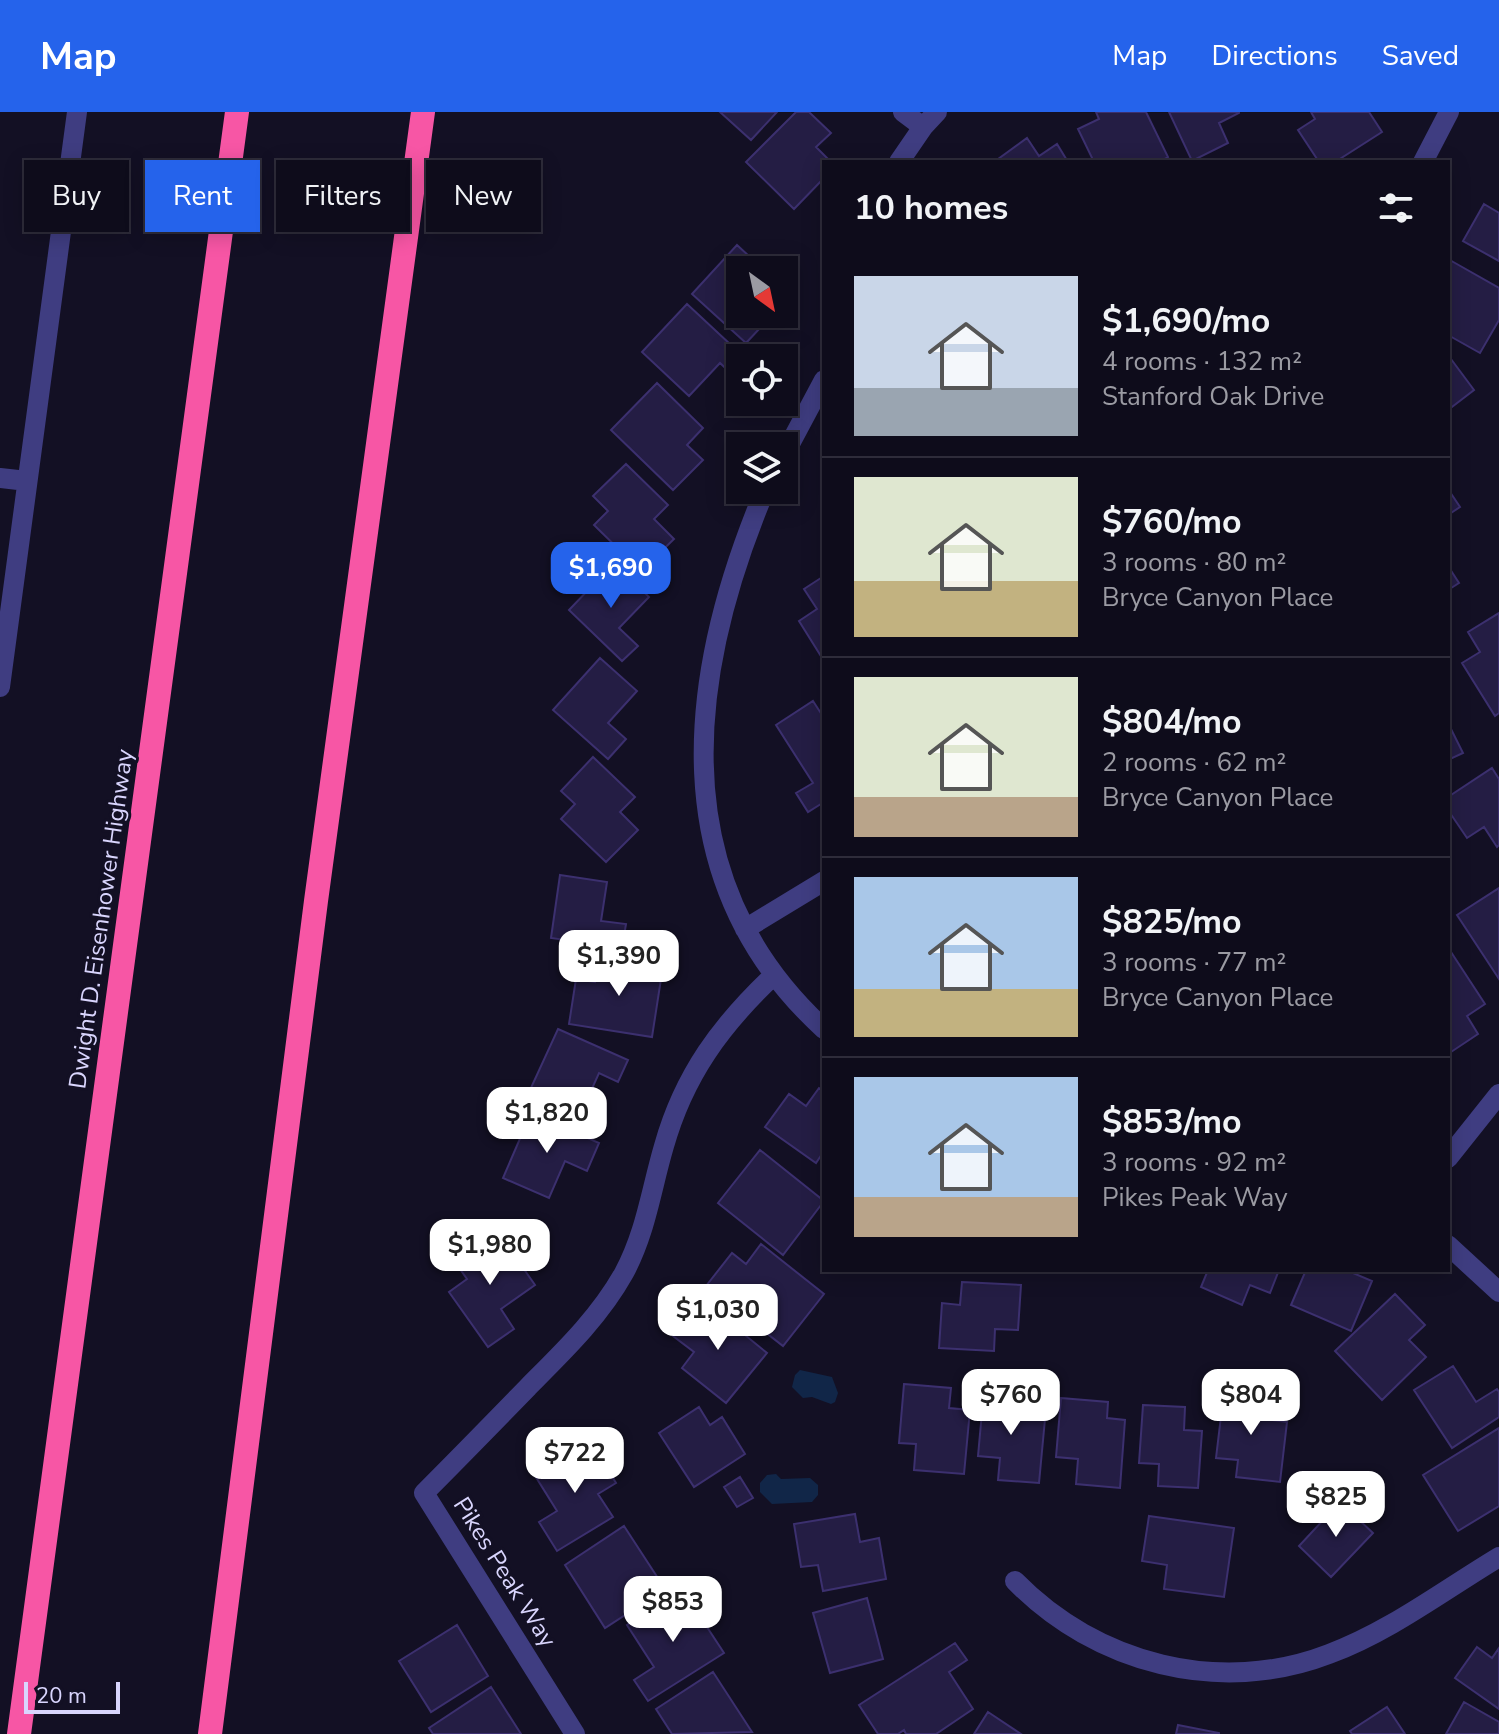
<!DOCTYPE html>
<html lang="en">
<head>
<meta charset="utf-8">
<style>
  body { margin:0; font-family:"Nunito Sans",sans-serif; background:#1c1a28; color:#f1f3f6; height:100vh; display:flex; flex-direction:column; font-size:30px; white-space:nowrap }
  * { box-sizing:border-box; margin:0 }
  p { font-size:26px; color:#9b9ba3 }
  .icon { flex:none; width:44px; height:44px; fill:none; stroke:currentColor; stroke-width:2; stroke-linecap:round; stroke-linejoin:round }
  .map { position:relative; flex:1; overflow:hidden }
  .drawer { position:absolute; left:822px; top:48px; width:628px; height:1112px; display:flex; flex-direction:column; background:#0e0c1b; border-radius:0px; box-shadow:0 4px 20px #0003,0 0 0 2px #2e2c3a }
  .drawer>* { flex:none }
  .hud { position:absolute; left:24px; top:48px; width:678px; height:72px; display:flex; gap:16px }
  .needle { width:52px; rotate:147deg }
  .fabs { position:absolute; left:726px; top:144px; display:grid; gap:16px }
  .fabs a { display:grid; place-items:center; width:72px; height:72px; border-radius:0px; background:#0e0c1b; box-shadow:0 4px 20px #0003,0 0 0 2px #2e2c3a; font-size:40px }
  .scale { position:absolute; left:24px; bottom:20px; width:96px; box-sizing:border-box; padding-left:8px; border:4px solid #d9d5fd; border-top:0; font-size:22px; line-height:28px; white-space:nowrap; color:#d9d5fd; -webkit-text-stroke:6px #131024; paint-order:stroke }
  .price { position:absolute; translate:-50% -68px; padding:0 18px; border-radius:16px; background:#fff; color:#222; font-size:26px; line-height:52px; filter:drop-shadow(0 2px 4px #0008) }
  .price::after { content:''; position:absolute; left:50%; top:48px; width:24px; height:18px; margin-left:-12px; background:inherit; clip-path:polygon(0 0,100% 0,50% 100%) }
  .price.selected { background:#2563eb; color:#fff }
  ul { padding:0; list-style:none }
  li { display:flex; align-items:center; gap:24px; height:200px; padding:0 32px }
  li+li { border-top:2px solid #2e2c3a }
  li span { display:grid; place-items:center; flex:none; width:224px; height:160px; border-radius:0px; color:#555 }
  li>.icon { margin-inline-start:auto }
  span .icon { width:96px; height:96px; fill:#fffc; stroke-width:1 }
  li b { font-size:34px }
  h2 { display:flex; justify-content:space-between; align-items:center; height:96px; padding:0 32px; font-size:34px }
  .chip { padding:0 28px; border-radius:0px; background:#0e0c1b; box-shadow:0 4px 20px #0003,0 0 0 2px #2e2c3a; font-size:28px; line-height:72px }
  .chip.selected { background:#2563eb; color:#fff }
  header { display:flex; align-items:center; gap:48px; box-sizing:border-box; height:112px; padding:0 40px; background:#2563eb; color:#fff }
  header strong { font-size:38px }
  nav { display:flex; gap:44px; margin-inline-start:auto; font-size:28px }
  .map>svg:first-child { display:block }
  .water { fill:#112648 }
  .building { fill:#241d44; stroke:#3c306f; stroke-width:2 }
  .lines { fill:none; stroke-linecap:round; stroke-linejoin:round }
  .minor { stroke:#3f3d81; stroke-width:20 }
  .highway { stroke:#f756a5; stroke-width:24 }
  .labels { text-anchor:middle; stroke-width:6; stroke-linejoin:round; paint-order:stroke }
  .street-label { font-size:24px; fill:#d9d5fd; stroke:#131024 }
</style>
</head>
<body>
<header>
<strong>Map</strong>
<nav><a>Map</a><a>Directions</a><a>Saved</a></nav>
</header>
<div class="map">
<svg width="1499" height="1622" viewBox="0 0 1499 1622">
  <rect width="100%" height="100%" fill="#131024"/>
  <path class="water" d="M800,1258L832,1265L838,1281L835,1290L831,1292L812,1285L803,1286L792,1275L795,1263Z
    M776,1362L781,1367L810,1366L818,1373V1383L812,1390L772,1392L760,1380V1371L767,1363Z"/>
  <path class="building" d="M720,0H777L751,28Z
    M796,0H809L831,21L816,35L831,50H824V66L794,97L746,50Z
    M1096,0H1146L1168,45L1159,50H1094L1078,17L1099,7Z
    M1169,0H1239V1L1219,11L1228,31L1192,49Z
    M1311,0H1369L1382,20L1335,50H1319L1298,18L1315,7Z
    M1027,26L1039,44L1057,32L1068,50H994Z
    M1484,92L1499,101V149L1463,129Z
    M737,133L764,158H740V202H773L746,231L692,182Z
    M1448,147L1499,176V208L1480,241L1448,223Z
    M687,192L745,246H740V260L735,265L720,251L689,284L642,240Z
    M1448,243L1474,278L1448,298Z
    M657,271L703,316L687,333L703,348L673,378L611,318Z
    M626,352L668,393L654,407L674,427L641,459L594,413L608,399L593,384Z
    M1448,377L1460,395L1448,403Z
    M614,451L649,485L619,516L638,534L622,549L569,498Z
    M1448,454L1459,471L1448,478Z
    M824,464V549L799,509L817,497L804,477Z
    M1499,501V601L1495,604L1462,551L1480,540L1468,520Z
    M600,546L637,579L608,611L626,627L608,647L553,598Z
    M813,589L824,606V690L808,700L796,681L813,671L776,613Z
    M1448,611L1463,641L1448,648Z
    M593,645L635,685L620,700L638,718L606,750L561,707L575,692L561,679Z
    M1492,656L1499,667V733L1497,735L1484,715L1467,726L1448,698V685Z
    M560,763L607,770L601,809L626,812L622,836L551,826Z
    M1499,776V867L1457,803Z
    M1451,840L1485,892L1467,904L1478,922L1448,942V842Z
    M599,844L663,854L652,925L569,912L576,867L595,870Z
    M558,917L628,948L618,970L599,961L581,1001L530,978Z
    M819,976L824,979V1039L816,1051L765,1015L789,982L806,994Z
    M531,1001L599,1031L587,1059L565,1049L549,1086L503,1066Z
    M760,1038L824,1089L783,1143L718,1091Z
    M498,1120L535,1173L501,1197L514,1217L488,1235L449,1180L467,1167L455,1150Z
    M761,1132L824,1182L783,1234L706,1174L732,1141L746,1152Z
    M1208,1158H1279L1270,1181L1250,1173L1242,1193L1201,1175Z
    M1306,1158H1346L1372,1169L1351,1219L1291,1193Z
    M962,1170L1021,1173L1018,1218L995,1217L994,1239L939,1236L942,1191L960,1193Z
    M1395,1182L1425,1213L1409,1228L1426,1245L1382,1288L1335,1239Z
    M702,1188L767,1241L726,1291L682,1256L694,1240L673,1224Z
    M1453,1254L1476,1290L1497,1277L1499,1280V1305L1452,1336L1414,1278Z
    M904,1272L951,1276L949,1296L970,1298L964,1362L914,1358L916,1332L899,1331Z
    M984,1278L1027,1282L1025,1305L1045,1307L1039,1371L998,1368L1000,1346L978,1344Z
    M1224,1279L1267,1284L1264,1307L1287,1310L1280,1370L1236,1365L1238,1348L1216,1346Z
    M1061,1286L1108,1290L1107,1306L1125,1308L1120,1376L1076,1372L1078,1347L1056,1345Z
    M1143,1293L1185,1295L1184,1318L1202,1319L1198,1376L1158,1374L1159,1352L1139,1351Z
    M699,1295L710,1313L722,1305L745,1342L694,1375L659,1321Z
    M1499,1316V1394L1458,1419L1423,1363Z
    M590,1328L616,1371L598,1382L613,1405L557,1439L539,1410L557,1399L534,1362Z
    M740,1365L753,1386L737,1395L724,1375Z
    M1340,1390L1373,1421L1331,1465L1299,1434Z
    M855,1402L860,1430L879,1426L886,1467L823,1479L818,1453L801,1455L794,1412Z
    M1149,1404L1234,1416L1224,1485L1164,1477L1167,1453L1142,1449Z
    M624,1414L665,1477L605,1516L565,1453Z
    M682,1477L724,1541L648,1589L634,1568L654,1555L627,1513Z
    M867,1486L883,1547L830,1561L813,1501Z
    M457,1513L488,1564L431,1600L399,1549Z
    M955,1531L967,1548L949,1560L973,1597L936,1622H906L904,1618L898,1622H878L859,1593Z
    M1477,1535L1492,1546L1499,1536V1597L1455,1566Z
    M713,1560L752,1620L672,1622L656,1597Z
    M491,1575L521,1622H433L429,1616Z
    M1464,1590L1499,1610V1622H1446Z
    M1387,1595L1405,1622H1352L1350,1619Z
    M988,1600L1021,1622H974Z
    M1178,1613L1219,1621V1622H1176Z"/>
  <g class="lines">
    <path class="minor" d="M903,0L923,15
      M899,50L923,15L937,0
      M1423,50L1449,0
      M784,343L824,268
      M0,366L27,369
      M765,378C687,563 661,768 824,917
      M0,575L77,0
      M745,817L824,769
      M1448,1046L1499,982
      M1448,1133L1499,1180
      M1015,1469C1096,1552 1220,1584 1329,1542C1389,1520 1444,1478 1499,1445
      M575,1622L424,1381C460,1345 495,1309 531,1272C565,1238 600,1204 624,1161C646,1120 651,1078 664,1034C684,963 721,913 774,863"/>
    <path class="highway" d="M19,1622L237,0
      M210,1622L316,789L423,0"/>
  </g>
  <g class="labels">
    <g class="street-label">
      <text transform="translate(101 807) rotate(-82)" y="8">Dwight D. Eisenhower Highway</text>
      <text transform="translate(505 1460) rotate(58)" y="8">Pikes Peak Way</text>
    </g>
  </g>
</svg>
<div class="fabs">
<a><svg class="needle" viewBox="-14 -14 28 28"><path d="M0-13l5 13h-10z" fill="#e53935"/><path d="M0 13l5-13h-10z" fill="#9b9ba3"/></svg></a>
<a><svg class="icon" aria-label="locate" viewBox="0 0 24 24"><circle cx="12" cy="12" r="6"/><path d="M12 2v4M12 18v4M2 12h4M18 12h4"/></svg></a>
<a><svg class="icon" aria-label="layers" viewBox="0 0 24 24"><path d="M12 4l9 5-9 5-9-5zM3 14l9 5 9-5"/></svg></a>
</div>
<div class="scale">20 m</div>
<b class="price selected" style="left:611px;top:498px">$1,690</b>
<b class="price" style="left:619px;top:886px">$1,390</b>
<b class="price" style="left:547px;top:1043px">$1,820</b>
<b class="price" style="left:490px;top:1175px">$1,980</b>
<b class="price" style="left:718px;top:1240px">$1,030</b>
<b class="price" style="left:1011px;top:1325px">$760</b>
<b class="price" style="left:1251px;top:1325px">$804</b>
<b class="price" style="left:575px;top:1383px">$722</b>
<b class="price" style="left:1336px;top:1427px">$825</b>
<b class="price" style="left:673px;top:1532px">$853</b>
<div class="hud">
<a class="chip">Buy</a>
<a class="chip selected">Rent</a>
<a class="chip">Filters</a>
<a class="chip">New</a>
</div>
<section class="drawer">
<h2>10 homes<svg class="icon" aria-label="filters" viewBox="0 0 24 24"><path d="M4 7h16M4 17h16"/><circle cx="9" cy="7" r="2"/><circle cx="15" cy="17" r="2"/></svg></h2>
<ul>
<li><span style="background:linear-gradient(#c9d6e8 70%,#9aa5b1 0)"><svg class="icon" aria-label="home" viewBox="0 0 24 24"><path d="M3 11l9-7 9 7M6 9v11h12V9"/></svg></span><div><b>$1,690/mo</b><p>4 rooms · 132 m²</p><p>Stanford Oak Drive</p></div></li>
<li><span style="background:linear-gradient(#dfe7d0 65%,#c2b280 0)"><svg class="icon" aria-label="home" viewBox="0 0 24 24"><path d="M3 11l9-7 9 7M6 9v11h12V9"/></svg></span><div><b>$760/mo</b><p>3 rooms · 80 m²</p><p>Bryce Canyon Place</p></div></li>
<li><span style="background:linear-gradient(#dfe7d0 75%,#b9a48a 0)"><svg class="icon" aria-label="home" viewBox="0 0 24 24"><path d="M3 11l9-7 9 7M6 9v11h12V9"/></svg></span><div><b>$804/mo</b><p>2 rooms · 62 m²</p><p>Bryce Canyon Place</p></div></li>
<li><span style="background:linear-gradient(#a9c7e8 70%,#c2b280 0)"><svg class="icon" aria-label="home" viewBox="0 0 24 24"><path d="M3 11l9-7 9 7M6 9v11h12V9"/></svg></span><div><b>$825/mo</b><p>3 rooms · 77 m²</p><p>Bryce Canyon Place</p></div></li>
<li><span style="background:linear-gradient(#a9c7e8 75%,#b9a48a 0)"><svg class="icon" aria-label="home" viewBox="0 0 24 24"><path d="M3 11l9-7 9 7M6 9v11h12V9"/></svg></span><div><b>$853/mo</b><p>3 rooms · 92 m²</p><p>Pikes Peak Way</p></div></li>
</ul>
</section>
</div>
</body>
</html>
